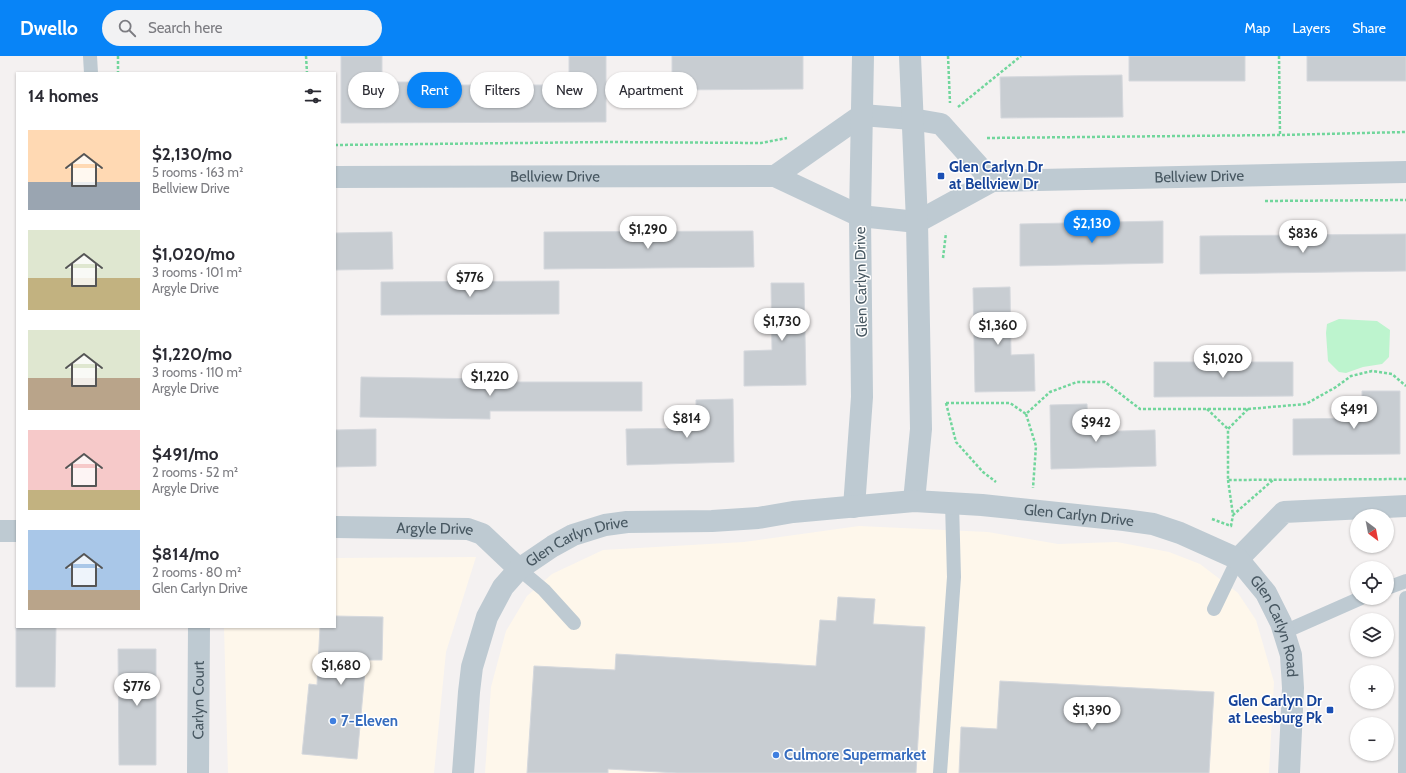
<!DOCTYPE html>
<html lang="en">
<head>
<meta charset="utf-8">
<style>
  body { margin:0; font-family:Cabin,sans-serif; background:#f2f2f3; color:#2b2b33; height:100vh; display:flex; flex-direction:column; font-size:15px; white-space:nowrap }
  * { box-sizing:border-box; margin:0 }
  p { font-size:13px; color:#7c7c81 }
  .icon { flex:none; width:22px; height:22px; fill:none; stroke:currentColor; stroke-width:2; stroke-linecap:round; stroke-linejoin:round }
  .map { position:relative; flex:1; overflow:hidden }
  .panel { position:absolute; left:16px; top:16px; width:320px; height:556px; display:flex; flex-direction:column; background:#fff; border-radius:0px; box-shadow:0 1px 3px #0004 }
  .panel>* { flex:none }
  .banner { position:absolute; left:348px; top:16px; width:380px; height:36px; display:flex; gap:8px }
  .needle { width:26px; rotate:148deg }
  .controls { position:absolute; left:1350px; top:453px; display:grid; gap:8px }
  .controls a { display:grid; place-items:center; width:44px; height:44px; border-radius:50%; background:#fff; box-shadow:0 1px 3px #0004; font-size:20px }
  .price { position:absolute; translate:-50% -34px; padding:0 9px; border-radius:14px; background:#fff; color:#222; font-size:13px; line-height:26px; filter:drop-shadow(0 1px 2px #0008) }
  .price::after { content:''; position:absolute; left:50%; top:24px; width:12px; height:9px; margin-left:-6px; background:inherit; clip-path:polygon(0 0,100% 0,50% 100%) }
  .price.active { background:#0884f7; color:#fff }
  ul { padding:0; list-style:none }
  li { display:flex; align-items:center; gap:12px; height:100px; padding:0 12px }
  li span { display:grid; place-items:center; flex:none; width:112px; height:80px; border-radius:0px; color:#555 }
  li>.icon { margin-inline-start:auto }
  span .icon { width:48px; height:48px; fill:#fffc; stroke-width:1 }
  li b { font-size:17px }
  h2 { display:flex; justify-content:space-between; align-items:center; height:48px; padding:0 12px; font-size:17px }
  .chip { padding:0 14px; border-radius:18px; background:#fff; box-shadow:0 1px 3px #0004; font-size:14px; line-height:36px }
  .chip.active { background:#0884f7; color:#fff }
  header { display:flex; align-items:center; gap:24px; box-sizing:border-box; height:56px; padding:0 20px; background:#0884f7; color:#fff }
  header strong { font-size:19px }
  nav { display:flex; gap:22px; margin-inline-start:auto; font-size:14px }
  .search { width:280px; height:36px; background:#f2f2f3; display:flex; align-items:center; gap:10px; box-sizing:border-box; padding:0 14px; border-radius:22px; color:#7c7c81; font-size:15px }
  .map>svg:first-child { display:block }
  .commercial { fill:#fef7eb }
  .park { fill:#bdf4ce }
  .building { fill:#c8cdd2; stroke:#d5d8dd }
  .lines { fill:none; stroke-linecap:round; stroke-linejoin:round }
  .path { stroke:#71d69c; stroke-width:2.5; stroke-dasharray:3 2; stroke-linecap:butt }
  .service { stroke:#becad2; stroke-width:14 }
  .minor { stroke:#becad2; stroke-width:22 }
  .tertiary { stroke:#becad2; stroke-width:22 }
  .transit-dot { fill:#1a4fb4; stroke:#fff; stroke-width:1.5 }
  .shop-dot { fill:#3f7fe0; stroke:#fff; stroke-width:1.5 }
  .labels { text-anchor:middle; stroke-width:3; stroke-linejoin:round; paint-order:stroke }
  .transit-label { font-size:15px; font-weight:bold; fill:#164399; stroke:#fff; text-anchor:start }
  .street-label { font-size:15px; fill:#475761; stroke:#fff }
  .shop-label { font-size:15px; font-weight:bold; fill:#366cbe; stroke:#fff; text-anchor:start }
</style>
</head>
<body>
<header>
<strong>Dwello</strong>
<div class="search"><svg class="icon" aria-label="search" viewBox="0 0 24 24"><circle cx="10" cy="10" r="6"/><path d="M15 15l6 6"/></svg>Search here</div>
<nav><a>Map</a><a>Layers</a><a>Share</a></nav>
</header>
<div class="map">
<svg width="1406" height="717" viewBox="0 0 1406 717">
  <rect width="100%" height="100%" fill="#f4f1f1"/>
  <path class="commercial" d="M859,470L988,476L1058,488L1117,486L1169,496L1200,508L1238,537L1256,564L1274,626L1269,717H485L491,631L506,575L527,540L552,518L603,494L744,486Z
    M476,501L446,596L434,717H228L224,571H335V502Z"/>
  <path class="park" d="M1339,263L1377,265L1390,274L1389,301L1382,308L1363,311L1346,317L1339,316L1328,305L1326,277L1327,268Z"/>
  <path class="building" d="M341,0H382V26H456V29H569V0H606V66L341,67Z
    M672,0H803V33L672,34Z
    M1129,0H1245V25H1129Z
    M1307,0H1406V25H1307Z
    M1122,19L1123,61L1001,62L1000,21Z
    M1163,165V207L1020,210V168Z
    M753,175L754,211L544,213V176Z
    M392,176L393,213L335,214V177Z
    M1406,178V215L1200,218V180Z
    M559,225V258L381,259V226Z
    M771,227H804L806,329L744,330V295L772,294Z
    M1010,231L1011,299L1034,298L1035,335L975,336L973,232Z
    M1154,306H1293V340L1154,341Z
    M361,321L491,323V326H642V355H490V363L360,361Z
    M1362,335H1400V398L1293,399V363L1362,362Z
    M733,343L734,406L627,409L626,373L696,372V344Z
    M1087,348L1088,376L1155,374L1156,410L1051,413L1050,349Z
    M376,373V410L335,411V374Z
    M838,541L875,543L873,568L925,571L916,717H677L608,713V717H527L534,610L615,614L616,598L816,610L820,564L836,565Z
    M335,560L383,561L382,604H366L357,703L302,698L309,628L317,629L320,571H335Z
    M16,571H56L55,631H16Z
    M118,593H156V709H119Z
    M1000,625L1214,636L1209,717H959L961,671L997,673Z"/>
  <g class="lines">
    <path class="path" d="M118,0V17
      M306,0L307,17
      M948,0L950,47
      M1279,0L1280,79
      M958,51L1021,0
      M987,82L1280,79L1406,76
      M335,89L611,86L761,87L787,82
      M1265,145L1406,144
      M943,202L946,177
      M946,347L956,386L983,416L996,426
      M946,347H1010L1026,358L1050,336L1077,326H1105L1140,353H1248L1306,348L1336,331L1351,320L1372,315L1392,318L1406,330
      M1207,353L1228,373
      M1248,353L1228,373V424L1406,423
      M1026,358L1036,390L1033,432
      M1228,424L1233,459L1273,424
      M1212,463L1231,470L1233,459"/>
    <path class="service" d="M90,0L91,17
      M519,513L544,534L574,567
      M1387,532L1406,525
      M1214,553L1238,503
      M1284,576L1361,542
      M940,717L954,521L952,447
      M1405,717L1406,542"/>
    <g class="minor">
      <path d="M775,120L862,59L912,63L941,68L992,125"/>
      <path id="s1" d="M335,121L775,120L860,160L917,166L992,125L1406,116"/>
      <path id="s2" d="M335,471L468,473L482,478L519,513"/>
      <path d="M0,475H17"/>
      <path d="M1238,503L1284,456L1406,450"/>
      <path id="s3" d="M198,717L199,571"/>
    </g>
    <g class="tertiary">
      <path d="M910,0L917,166L921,373L914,445"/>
      <path d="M854,451L862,341L860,160L863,0"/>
      <path id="s4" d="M463,717L469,636L472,611L487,561L503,531L519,513L553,490L573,479L605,469L627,466L712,465L758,462L793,456L914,445L982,449L1124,464L1153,468L1180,477L1238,503L1266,537L1281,567L1291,599L1293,632L1289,717"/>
    </g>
  </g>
  <g class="transit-dot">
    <rect x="937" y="116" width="8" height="8" rx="2"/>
    <rect x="1326" y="650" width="8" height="8" rx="2"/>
  </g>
  <g class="shop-dot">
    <circle cx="333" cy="665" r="4"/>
    <circle cx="776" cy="699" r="4"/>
  </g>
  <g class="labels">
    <g class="transit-label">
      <text x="949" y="116">Glen Carlyn Dr<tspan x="949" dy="17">at Bellview Dr</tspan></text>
      <text x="1322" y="650" text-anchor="end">Glen Carlyn Dr<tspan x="1322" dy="17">at Leesburg Pk</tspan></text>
    </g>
    <g class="street-label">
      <text dy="5" stroke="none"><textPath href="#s1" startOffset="220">Bellview Drive</textPath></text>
      <text dy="5" stroke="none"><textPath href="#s1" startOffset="884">Bellview Drive</textPath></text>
      <text transform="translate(861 226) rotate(-91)" y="5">Glen Carlyn Drive</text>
      <text dy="5" stroke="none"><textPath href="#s4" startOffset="790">Glen Carlyn Drive</textPath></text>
      <text dy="5" stroke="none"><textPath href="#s2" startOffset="100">Argyle Drive</textPath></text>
      <text dy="5" stroke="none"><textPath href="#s4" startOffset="282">Glen Carlyn Drive</textPath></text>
      <text dy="5" stroke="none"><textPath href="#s4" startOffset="1035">Glen Carlyn Road</textPath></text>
      <text dy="5" stroke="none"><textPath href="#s3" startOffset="73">Carlyn Court</textPath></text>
    </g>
    <g class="shop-label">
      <text x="341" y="670">7-Eleven</text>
      <text x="784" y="704">Culmore Supermarket</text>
    </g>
  </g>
</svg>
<div class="controls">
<a><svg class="needle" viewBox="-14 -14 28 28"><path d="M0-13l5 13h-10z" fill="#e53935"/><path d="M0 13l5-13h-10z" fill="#7c7c81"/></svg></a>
<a><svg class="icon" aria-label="locate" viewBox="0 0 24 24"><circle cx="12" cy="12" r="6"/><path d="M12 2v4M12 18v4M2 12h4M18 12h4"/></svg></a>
<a><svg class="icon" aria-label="layers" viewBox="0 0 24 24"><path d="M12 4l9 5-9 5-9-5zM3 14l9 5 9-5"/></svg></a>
<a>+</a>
<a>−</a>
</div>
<b class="price active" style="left:1092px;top:188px">$2,130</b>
<b class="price" style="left:648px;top:194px">$1,290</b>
<b class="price" style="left:1303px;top:198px">$836</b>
<b class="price" style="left:470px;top:242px">$776</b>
<b class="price" style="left:782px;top:286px">$1,730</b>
<b class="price" style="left:998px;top:290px">$1,360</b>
<b class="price" style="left:1223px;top:323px">$1,020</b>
<b class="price" style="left:490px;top:341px">$1,220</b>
<b class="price" style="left:1354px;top:374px">$491</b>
<b class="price" style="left:687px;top:383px">$814</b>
<b class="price" style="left:1096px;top:387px">$942</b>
<b class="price" style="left:341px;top:630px">$1,680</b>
<b class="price" style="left:137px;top:651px">$776</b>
<b class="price" style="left:1092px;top:675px">$1,390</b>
<div class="banner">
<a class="chip">Buy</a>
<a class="chip active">Rent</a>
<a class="chip">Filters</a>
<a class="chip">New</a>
<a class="chip">Apartment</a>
</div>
<section class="panel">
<h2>14 homes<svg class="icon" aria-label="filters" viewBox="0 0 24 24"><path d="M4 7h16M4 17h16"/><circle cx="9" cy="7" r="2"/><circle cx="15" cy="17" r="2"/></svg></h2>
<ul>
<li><span style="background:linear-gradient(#ffd9b3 65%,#9aa5b1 0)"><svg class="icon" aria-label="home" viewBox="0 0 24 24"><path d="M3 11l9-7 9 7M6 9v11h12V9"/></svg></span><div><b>$2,130/mo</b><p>5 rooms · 163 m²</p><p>Bellview Drive</p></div></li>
<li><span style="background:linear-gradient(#dfe7d0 60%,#c2b280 0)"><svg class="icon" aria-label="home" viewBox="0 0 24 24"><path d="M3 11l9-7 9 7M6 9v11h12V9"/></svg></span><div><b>$1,020/mo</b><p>3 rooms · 101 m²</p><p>Argyle Drive</p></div></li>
<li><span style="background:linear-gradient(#dfe7d0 60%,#b9a48a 0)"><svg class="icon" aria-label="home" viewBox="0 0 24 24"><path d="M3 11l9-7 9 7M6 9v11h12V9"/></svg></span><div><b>$1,220/mo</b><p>3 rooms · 110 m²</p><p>Argyle Drive</p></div></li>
<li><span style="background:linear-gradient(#f6c9c9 75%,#c2b280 0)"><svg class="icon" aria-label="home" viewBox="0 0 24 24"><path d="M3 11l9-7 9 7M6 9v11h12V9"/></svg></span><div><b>$491/mo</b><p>2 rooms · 52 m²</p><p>Argyle Drive</p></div></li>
<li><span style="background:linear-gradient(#a9c7e8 75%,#b9a48a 0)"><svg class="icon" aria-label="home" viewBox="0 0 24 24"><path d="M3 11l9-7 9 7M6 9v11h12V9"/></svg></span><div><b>$814/mo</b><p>2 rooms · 80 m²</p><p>Glen Carlyn Drive</p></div></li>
</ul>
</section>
</div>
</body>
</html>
